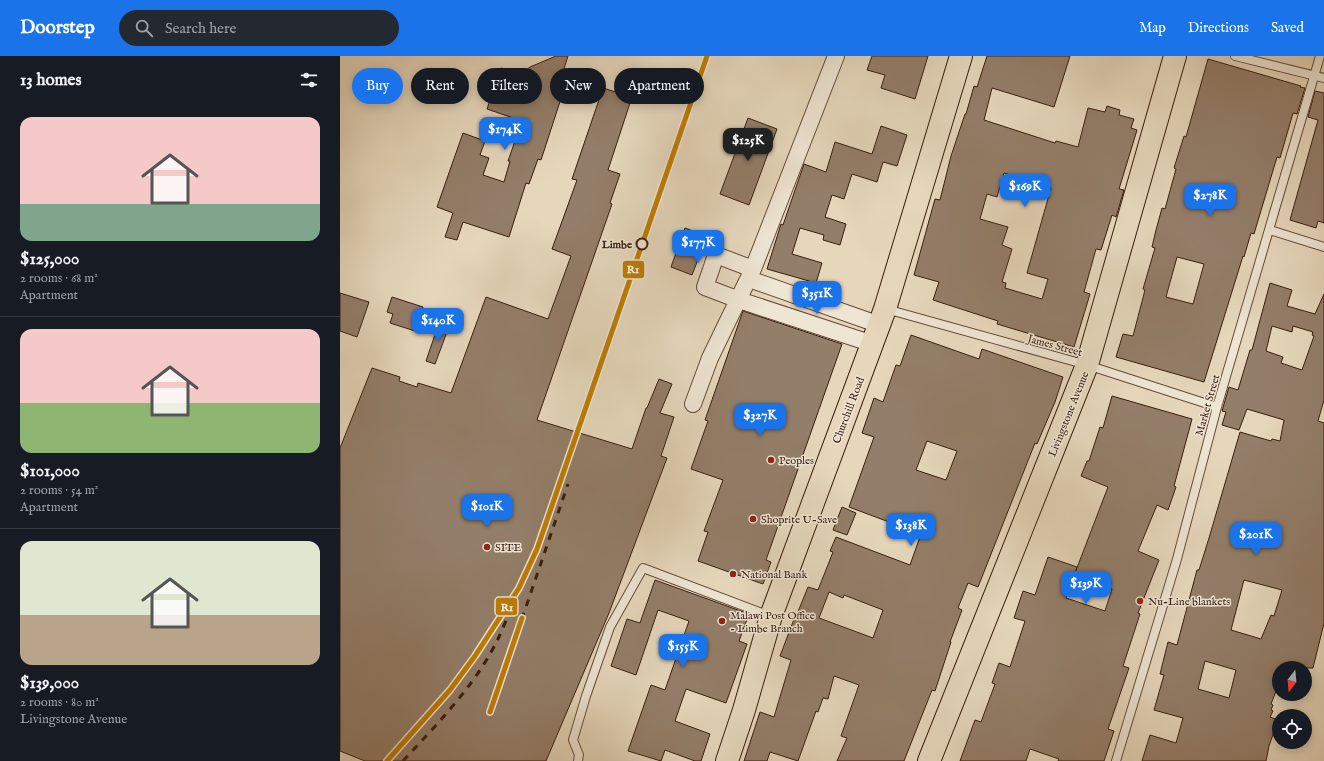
<!DOCTYPE html>
<html lang="en">
<head>
<meta charset="utf-8">
<style>
  body { margin:0; font-family:"IM FELL English",serif; background:#242831; color:#f1f3f6; height:100vh; display:flex; flex-direction:column; font-size:15px; white-space:nowrap }
  * { box-sizing:border-box; margin:0 }
  p { font-size:13px; color:#9ea1a6 }
  .icon { flex:none; width:22px; height:22px; fill:none; stroke:currentColor; stroke-width:2; stroke-linecap:round; stroke-linejoin:round }
  .map { position:relative; flex:1; overflow:hidden }
  .drawer { display:flex; flex-direction:column; background:#171b24; width:340px }
  .drawer>* { flex:none }
  .guide { position:absolute; left:12px; top:12px; width:380px; height:36px; display:flex; gap:8px }
  .needle { width:26px; rotate:196deg }
  .controls { position:absolute; left:932px; top:605px; display:grid; gap:8px }
  .controls a { display:grid; place-items:center; width:40px; height:40px; border-radius:50%; background:#171b24; box-shadow:0 2px 10px #0003; font-size:20px }
  .price { position:absolute; translate:-50% -34px; padding:0 9px; border-radius:8px; background:#1a73e8; color:#fff; font-size:13px; line-height:26px; filter:drop-shadow(0 1px 2px #0008) }
  .price::after { content:''; position:absolute; left:50%; top:24px; width:12px; height:9px; margin-left:-6px; background:inherit; clip-path:polygon(0 0,100% 0,50% 100%) }
  .price.on { background:#222; color:#fff }
  ul { padding:0; list-style:none }
  li { display:grid; align-content:center; gap:8px; height:212px; padding:0 20px }
  li+li { border-top:1px solid #363941 }
  li span { display:grid; place-items:center; height:124px; border-radius:12px; color:#555 }
  li>.icon { margin-inline-start:auto }
  span .icon { width:72px; height:72px; fill:#fffc; stroke-width:1 }
  li b { font-size:17px }
  h2 { display:flex; justify-content:space-between; align-items:center; height:48px; padding:0 20px; font-size:17px }
  .chip { padding:0 14px; border-radius:18px; background:#171b24; box-shadow:0 2px 10px #0003; font-size:14px; line-height:36px }
  .chip.on { background:#1a73e8; color:#fff }
  header { display:flex; align-items:center; gap:24px; box-sizing:border-box; height:56px; padding:0 20px; background:#1a73e8; color:#fff }
  header strong { font-size:19px }
  nav { display:flex; gap:22px; margin-inline-start:auto; font-size:14px }
  .search { width:280px; height:36px; background:#242831; display:flex; align-items:center; gap:10px; box-sizing:border-box; padding:0 14px; border-radius:22px; color:#9ea1a6; font-size:15px }
  main { display:flex; flex:1; min-height:0 }
  .map>svg:first-child { display:block }
  .building { fill:#937e69; stroke:#3a1d0f; fill-rule:evenodd }
  .lines { fill:none; stroke-linecap:round; stroke-linejoin:round }
  .lane-casing { stroke:#654c3a; stroke-width:10 }
  .street-casing { stroke:#654c3a; stroke-width:18 }
  .highway-casing { stroke:#3a1d0f; stroke-width:24 }
  .lane { stroke:#efe5d3; stroke-width:8 }
  .street { stroke:#efe5d3; stroke-width:16 }
  .highway { stroke:#e6d7bc; stroke-width:22 }
  .rail { stroke:#3a1d0f; stroke-width:3; stroke-dasharray:7 7; stroke-linecap:butt }
  .rail-1-casing { stroke:#efe5d3; stroke-width:8 }
  .rail-1 { stroke:#be7d04; stroke-width:5 }
  .stop-dot { fill:#efe5d3; stroke:#3a1d0f; stroke-width:2 }
  .poi-dot { fill:#8f2418; stroke:#efe5d3; stroke-width:1.5 }
  .labels { text-anchor:middle; stroke-width:3; stroke-linejoin:round; paint-order:stroke }
  .stop-label { font-size:11px; font-weight:bold; fill:#3a1d0f; stroke:#efe5d3; text-anchor:end }
  .street-label { font-size:11px; fill:#3a1d0f; stroke:#efe5d3 }
  .poi-label { font-size:11px; fill:#3a1d0f; stroke:#efe5d3; text-anchor:start }
  .line-badge { stroke:#efe5d3; stroke-width:1.5 }
  .badge-label { font-size:11px; text-anchor:middle; font-weight:bold; fill:#fff }
</style>
</head>
<body>
<header>
<strong>Doorstep</strong>
<div class="search"><svg class="icon" aria-label="search" viewBox="0 0 24 24"><circle cx="10" cy="10" r="6"/><path d="M15 15l6 6"/></svg>Search here</div>
<nav><a>Map</a><a>Directions</a><a>Saved</a></nav>
</header>
<main>
<section class="drawer">
<h2>13 homes<svg class="icon" aria-label="filters" viewBox="0 0 24 24"><path d="M4 7h16M4 17h16"/><circle cx="9" cy="7" r="2"/><circle cx="15" cy="17" r="2"/></svg></h2>
<ul>
<li><span style="background:linear-gradient(#f6c9c9 70%,#7fa58c 0)"><svg class="icon" aria-label="home" viewBox="0 0 24 24"><path d="M3 11l9-7 9 7M6 9v11h12V9"/></svg></span><div><b>$125,000</b><p>2 rooms · 68 m²</p><p>Apartment</p></div></li>
<li><span style="background:linear-gradient(#f6c9c9 60%,#8fb573 0)"><svg class="icon" aria-label="home" viewBox="0 0 24 24"><path d="M3 11l9-7 9 7M6 9v11h12V9"/></svg></span><div><b>$101,000</b><p>2 rooms · 54 m²</p><p>Apartment</p></div></li>
<li><span style="background:linear-gradient(#dfe7d0 60%,#b9a48a 0)"><svg class="icon" aria-label="home" viewBox="0 0 24 24"><path d="M3 11l9-7 9 7M6 9v11h12V9"/></svg></span><div><b>$139,000</b><p>2 rooms · 80 m²</p><p>Livingstone Avenue</p></div></li>
</ul>
</section>
<div class="map">
<svg width="984" height="705" viewBox="0 0 984 705">
  <rect width="100%" height="100%" fill="#e6d7bc"/>
  <filter id="stains"><feTurbulence type="fractalNoise" baseFrequency=".005" numOctaves="4"/><feColorMatrix values="0 0 0 0 .2 0 0 0 0 .09 0 0 0 0 .02 0 0 0 .5 -.17"/></filter>
  <radialGradient id="worn" r=".72"><stop offset=".6" stop-color="#630" stop-opacity="0"/><stop offset="1" stop-color="#630" stop-opacity=".3"/></radialGradient>
  <path class="building" d="M216,0H228L222,19L228,21L201,104L198,103L189,128L186,127L169,181L123,166L117,184L105,181L113,157L97,151L123,77L145,85L140,99L149,102L143,119L164,126L170,105H168L182,65L147,53L161,12L181,18L190,11Z
    M532,0H588L575,43L541,32L545,19L527,14Z
    M647,0H730L714,51L652,32L644,64L715,87L716,85L738,91L748,52L765,56L767,50L780,54L779,59L794,63L791,72L797,74L779,133L784,134L776,161L772,159L761,194L756,193L744,236L750,238L734,291L657,268L658,265L593,244L599,226L574,219L595,143L600,144L611,100L625,58H626L634,30L637,31ZM664,117L711,132L687,217L708,223L702,243L665,232L666,227L662,226L672,193L662,189L668,171L640,163L647,138L657,141Z
    M868,3L961,30L960,31L965,32L957,58L953,57L940,102L937,101L914,178L911,177L904,201L903,200L864,326L776,301L783,278L793,280L805,234L803,233L815,192L812,191L816,174L822,152L825,153L836,113L834,112L844,80L846,81ZM837,201L864,208L853,248L826,241Z
    M263,32L292,41L268,114L280,118L270,147L272,148L197,364L292,393L306,352H307L319,323L332,328L320,357L334,361L321,400L327,402L269,557L206,705H25L0,695V392L32,312L60,321L59,325L77,331L78,327L111,337L146,241L208,263L231,200L212,193L237,124L232,123Z
    M975,35L984,37V167L978,165L976,172L950,164L978,64L968,61Z
    M408,62L437,73L409,149L380,138Z
    M541,70L567,79L557,110L543,106L537,126L512,118L504,143L492,139L485,161L506,168L500,189L483,184L484,179L460,172L452,198L482,207L476,227L427,213L441,168L443,169L464,108L486,116L495,86L532,98Z
    M345,172L367,180L352,219L331,211Z
    M930,227L952,234L947,250L975,258L984,238V344L978,365L984,367V567L973,612H939V622L937,629L938,630L931,648L933,649L931,654L933,655L930,661L938,664L929,690L926,705H802L810,679L836,687L843,662L814,654L824,619L820,618L828,586L837,589L857,514H859L869,482L900,376L931,385L932,383L940,385L944,364L907,353L899,374L882,369L886,356L882,355L889,331L898,334L910,294H912ZM932,270L952,276L953,270L973,276L972,279L974,280L962,314L941,307L943,301L926,295ZM904,524L942,534L934,560L931,559L921,583L891,574ZM865,605L896,614L889,642L858,633Z
    M0,237L29,246L17,281L0,275Z
    M52,241L83,251L75,275L50,267L53,258L47,256Z
    M403,255L502,288L426,504L431,506L423,528L358,505L368,476L364,475L383,424L351,413L368,365L365,364Z
    M100,264L110,268L95,308L86,305Z
    M571,279L639,303L642,293L723,321L715,346L697,388L695,387L638,531L628,527L618,552L622,554L610,586H611L595,635L592,634L564,705H497L507,682L501,680L519,629L494,620L488,643L483,642L478,656L476,655L458,705L430,696L427,705H404L420,656L434,661L451,604L440,600L456,558H457L468,531L478,534L493,496L490,495L496,481L570,509L581,478L509,451L534,381L522,377L534,342L543,346L556,309L560,310ZM587,385L617,395L606,424L576,414ZM489,536L503,542L504,539L543,554L533,582L479,562Z
    M772,340L852,363L834,430L836,431L828,454L817,449L798,495L819,504L798,557L800,558L783,610L789,612L768,673L774,675L764,705H718L719,703L690,693L686,705H620L635,664L641,666L655,628L652,627L659,607L670,611L685,565L674,562L683,535L695,539L708,501L737,511L735,517L768,431L741,420L747,405H749L760,371L763,372ZM734,518L772,533L765,555L726,542Z
    M502,451L516,457L507,479L493,474Z
    M315,524L409,558L399,585L407,588L386,647L346,633L335,665L370,678L361,705H355L325,694L321,705L288,695L311,629L325,634L349,565L318,554L296,619L271,610L287,563L300,567Z"/>
  <g class="lines">
    <g class="lane-casing">
      <path id="lane" d="M895,0L984,22
        M930,174L984,191
        M546,253L747,309L877,351
        M238,705L239,699L233,684L246,640L270,571L303,512L430,560
        M776,705L837,503L877,351L980,0"/>
    </g>
    <g class="street-casing">
      <path id="street" d="M413,213L376,199L365,231L399,244L533,288
        M409,223L540,269
        M353,348L370,302L413,213L496,0"/>
    </g>
    <g class="highway-casing">
      <path id="highway" d="M387,705L404,654L431,560L545,253L621,0
        M589,705L747,309L835,0"/>
    </g>
    <use href="#lane" class="lane"/>
    <use href="#street" class="street"/>
    <use href="#highway" class="highway"/>
    <path class="rail" d="M150,656L228,428
      M63,705C97,668 134,631 157,585C165,568 172,550 179,532"/>
    <g class="rail-1-casing">
      <path id="rail-1" d="M150,656L182,562
        M47,705L110,634L135,600L179,532L197,493L367,0"/>
    </g>
    <use href="#rail-1" class="rail-1"/>
  </g>
  <circle class="stop-dot" cx="302" cy="188" r="5.5"/>
  <g class="poi-dot">
    <circle cx="431" cy="404" r="4"/>
    <circle cx="413" cy="463" r="4"/>
    <circle cx="147" cy="491" r="4"/>
    <circle cx="393" cy="518" r="4"/>
    <circle cx="800" cy="545" r="4"/>
    <circle cx="382" cy="565" r="4"/>
  </g>
  <g class="labels">
    <g class="stop-label">
      <text x="292" y="192">Limbe</text>
    </g>
    <g class="street-label">
      <text transform="translate(715 289) rotate(15)" y="4">James Street</text>
      <text transform="translate(867 349) rotate(-74)" y="4">Market Street</text>
      <text transform="translate(508 354) rotate(-69)" y="4">Churchill Road</text>
      <text transform="translate(728 358) rotate(-68)" y="4">Livingstone Avenue</text>
    </g>
    <g class="poi-label">
      <text x="439" y="408">Peoples</text>
      <text x="421" y="467">Shoprite U-Save</text>
      <text x="155" y="495">SITE</text>
      <text x="401" y="522">National Bank</text>
      <text x="808" y="549">Nu-Line blankets</text>
      <text x="390" y="563">Malawi Post Office<tspan x="390" dy="13">- Limbe Branch</tspan></text>
    </g>
  </g>
  <g class="line-badge">
    <rect x="282" y="204" width="23" height="19" rx="4" fill="#be7d04"/>
    <rect x="155" y="541" width="23" height="19" rx="4" fill="#be7d04"/>
  </g>
  <g class="badge-label">
    <text x="293" y="217">R1</text>
    <text x="167" y="555">R1</text>
  </g>
  <rect width="100%" height="100%" filter="url(#stains)"/>
  <rect width="100%" height="100%" fill="url(#worn)"/>
</svg>
<div class="controls">
<a><svg class="needle" viewBox="-14 -14 28 28"><path d="M0-13l5 13h-10z" fill="#e53935"/><path d="M0 13l5-13h-10z" fill="#9ea1a6"/></svg></a>
<a><svg class="icon" aria-label="locate" viewBox="0 0 24 24"><circle cx="12" cy="12" r="6"/><path d="M12 2v4M12 18v4M2 12h4M18 12h4"/></svg></a>
</div>
<b class="price" style="left:165px;top:95px">$174K</b>
<b class="price on" style="left:408px;top:106px">$125K</b>
<b class="price" style="left:685px;top:152px">$169K</b>
<b class="price" style="left:870px;top:161px">$278K</b>
<b class="price" style="left:358px;top:208px">$177K</b>
<b class="price" style="left:477px;top:259px">$351K</b>
<b class="price" style="left:98px;top:286px">$140K</b>
<b class="price" style="left:420px;top:381px">$327K</b>
<b class="price" style="left:147px;top:472px">$101K</b>
<b class="price" style="left:571px;top:491px">$138K</b>
<b class="price" style="left:916px;top:500px">$201K</b>
<b class="price" style="left:746px;top:549px">$139K</b>
<b class="price" style="left:343px;top:612px">$155K</b>
<div class="guide">
<a class="chip on">Buy</a>
<a class="chip">Rent</a>
<a class="chip">Filters</a>
<a class="chip">New</a>
<a class="chip">Apartment</a>
</div>
</div>
</main>
</body>
</html>
